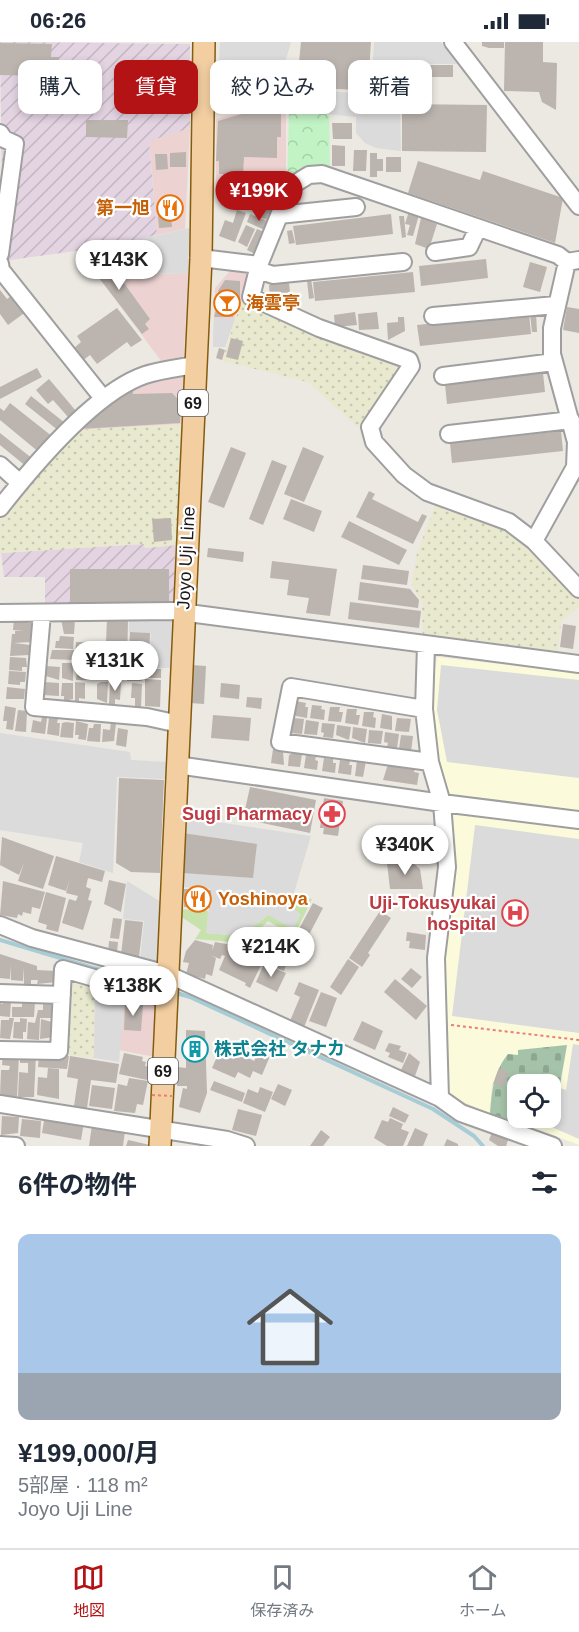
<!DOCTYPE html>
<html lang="ja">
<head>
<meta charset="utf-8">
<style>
  body { margin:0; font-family:Arial,"Noto Sans JP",sans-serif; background:#f6f6f7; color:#1f2937; height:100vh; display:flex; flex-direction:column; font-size:22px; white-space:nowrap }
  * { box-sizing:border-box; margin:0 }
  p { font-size:20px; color:#747a83 }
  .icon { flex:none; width:33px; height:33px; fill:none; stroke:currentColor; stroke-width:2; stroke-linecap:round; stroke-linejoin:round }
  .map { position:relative; height:1104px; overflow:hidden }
  .sheet { display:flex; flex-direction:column; background:#fff; flex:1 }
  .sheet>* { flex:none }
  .hud { position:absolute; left:18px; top:18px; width:543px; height:54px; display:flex; gap:12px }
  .controls { position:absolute; left:507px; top:1032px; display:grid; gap:12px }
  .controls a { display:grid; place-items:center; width:54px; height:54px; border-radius:12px; background:#fff; box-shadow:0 3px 9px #0003; font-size:30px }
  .price { position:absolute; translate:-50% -51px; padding:0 14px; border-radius:21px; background:#fff; color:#222; font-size:20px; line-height:39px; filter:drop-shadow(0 2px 3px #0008) }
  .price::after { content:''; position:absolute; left:50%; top:36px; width:18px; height:14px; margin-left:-9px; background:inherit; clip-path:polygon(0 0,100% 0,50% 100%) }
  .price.selected { background:#b41316; color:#fff }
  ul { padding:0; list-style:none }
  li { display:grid; align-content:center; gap:12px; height:318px; padding:0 18px }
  li span { display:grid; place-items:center; height:186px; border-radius:12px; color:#555 }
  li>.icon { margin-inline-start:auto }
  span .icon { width:108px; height:108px; fill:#fffc; stroke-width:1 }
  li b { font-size:26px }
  h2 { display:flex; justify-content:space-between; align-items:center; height:72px; padding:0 18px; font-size:26px }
  .pill { padding:0 21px; border-radius:12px; background:#fff; box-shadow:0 3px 9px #0003; font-size:21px; line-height:54px }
  .pill.selected { background:#b41316; color:#fff }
  .status { display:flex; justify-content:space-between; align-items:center; height:42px; padding:0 30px; background:#fff; direction:ltr }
  .status svg { height:16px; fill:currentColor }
  .dock { display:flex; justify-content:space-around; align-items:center; height:84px; border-top:2px solid #e0e1e3; background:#fff; font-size:16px; color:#747a83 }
  .dock a { display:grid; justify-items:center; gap:3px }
  .dock .selected { color:#b41316 }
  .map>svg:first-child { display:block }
  .commercial { fill:#ecd3d2 }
  .industrial { fill:url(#industrial-furrows) }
  .education { fill:#fbfbdc }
  .farmland { fill:url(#farmland-dots) }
  .grass { fill:#c7e2ac }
  .cemetery { fill:url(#cemetery-stones) }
  .park { fill:url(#park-crowns) }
  .parking { fill:#dbdbdb }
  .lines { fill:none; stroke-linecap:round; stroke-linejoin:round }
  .stream { stroke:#a6ccd6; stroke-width:4 }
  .building { fill:#bcb4af }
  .minor-casing { stroke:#9f9f9f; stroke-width:20 }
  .major-casing { stroke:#855c0e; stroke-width:24 }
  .path { stroke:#eb7e74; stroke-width:2; stroke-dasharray:3 3; stroke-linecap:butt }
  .minor { stroke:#fff; stroke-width:16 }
  .major { stroke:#f2cea1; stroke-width:21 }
  .path-bridge { stroke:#eb7e74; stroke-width:2; stroke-dasharray:3 3; stroke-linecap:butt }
  .labels { text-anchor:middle; stroke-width:4.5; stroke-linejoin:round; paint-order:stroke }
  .shield { fill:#fff; stroke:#5f5f5f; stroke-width:1.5 }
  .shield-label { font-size:16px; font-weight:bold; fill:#1b1b1b }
  .food-label { font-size:18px; font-weight:bold; fill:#c56008; stroke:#fff; text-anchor:start }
  .street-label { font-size:18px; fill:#1b1b1b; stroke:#fff }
  .health-label { font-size:18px; font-weight:bold; fill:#be3a42; stroke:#fff; text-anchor:end }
  .culture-label { font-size:18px; font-weight:bold; fill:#0d838f; stroke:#fff; text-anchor:start }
</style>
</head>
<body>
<div class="status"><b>06:26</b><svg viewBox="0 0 49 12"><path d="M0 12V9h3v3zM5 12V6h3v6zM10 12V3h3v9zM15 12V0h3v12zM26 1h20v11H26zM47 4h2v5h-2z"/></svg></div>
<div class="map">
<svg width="579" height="1104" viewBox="0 0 579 1104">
  <defs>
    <pattern id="industrial-furrows" width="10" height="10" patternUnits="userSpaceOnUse" patternTransform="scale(1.5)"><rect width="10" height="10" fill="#e4d4e2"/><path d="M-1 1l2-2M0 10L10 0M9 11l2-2" fill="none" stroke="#c3b5c1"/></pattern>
    <pattern id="farmland-dots" width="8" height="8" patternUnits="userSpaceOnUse" patternTransform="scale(1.5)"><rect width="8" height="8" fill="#e8e9cf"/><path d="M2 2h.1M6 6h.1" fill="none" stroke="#c6c7b1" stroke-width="1.8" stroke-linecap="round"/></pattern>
    <pattern id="cemetery-stones" width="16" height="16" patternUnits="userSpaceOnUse" patternTransform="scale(1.5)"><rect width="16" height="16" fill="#a5c3a9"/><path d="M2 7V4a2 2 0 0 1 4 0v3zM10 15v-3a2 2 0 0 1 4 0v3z" fill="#8da791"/></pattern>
    <pattern id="park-crowns" width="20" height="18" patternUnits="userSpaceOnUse" patternTransform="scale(1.5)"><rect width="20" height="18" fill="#c2f3c5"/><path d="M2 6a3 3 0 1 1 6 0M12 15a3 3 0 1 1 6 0" fill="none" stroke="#a6d0a9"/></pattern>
  </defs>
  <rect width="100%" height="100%" fill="#ece8e2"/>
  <path class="commercial" d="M286,58V134L216,145V77Z
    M190,86L185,187L157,193L149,98Z
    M104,205L120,233L188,231L184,313L179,320L164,323L80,209Z
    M239,228L250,230L225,305H213L215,246L230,229Z
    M178,331L184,336L181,382L77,388L127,347Z
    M125,949L156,959L155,1015L119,1008Z"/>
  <path class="industrial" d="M0,0L190,2V86L149,99L157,193L104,205L3,219Z
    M144,502L145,506L176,503L173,564L45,563V535H4L1,511Z"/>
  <path class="education" d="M437,615L579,631V1103L532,1085L536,1076H550L551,1044L552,1039L561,1042L567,1003L518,1008V1013L492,1042L490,1072L452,1055L448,1049L445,917L456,824L447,756L436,714L430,663Z"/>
  <path class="farmland" d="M242,258L317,291L403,324L361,388L308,340L222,319Z
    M181,382L176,503L145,506L144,502L0,511V476L77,388Z
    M435,464L499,486L528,506L563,538L579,558V565L561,580L557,613L423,597L422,562L412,542L417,511Z
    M67,939L95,946L94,1016L68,1013Z"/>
  <path class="grass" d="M294,855L312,857L294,894L268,879L246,901L195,897L201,888L180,874V867L208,869L207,891L241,894L268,873L290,865Z"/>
  <path class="cemetery" d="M567,1003L560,1042L553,1039L551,1044L518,1042V1076H536L532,1085L490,1072C492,1049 493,1031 508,1012L518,1013V1008Z"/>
  <path class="park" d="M289,68L329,71L330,131L287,144Z"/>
  <path class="parking" d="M220,0H291L284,24L235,27L219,26Z
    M374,0H441L457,22H399L401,109L376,106L365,101L356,91V75L289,68L287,47L371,52Z
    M190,186L188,231L120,233L104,205Z
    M214,276L235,277L225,305H213Z
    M129,572L174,573L172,626H149L151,591L129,590Z
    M441,623L579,638V736L447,720L437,668Z
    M0,691L130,710L131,718L167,720L168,737L117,735L113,831L79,820L83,801L0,788Z
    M183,775L311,794L290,864L301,872L293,887L268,873L241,894L206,891L211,847L182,845V831L253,836L257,802L183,791Z
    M475,783L579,797V991L452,974Z
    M127,839L161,860L159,922L140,917L144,879L123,877Z
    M95,939L125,949L119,1020L94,1016Z
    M573,1002L579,1003V1097L538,1079L539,1076H550L551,1050L553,1044L566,1048Z"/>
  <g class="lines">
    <path class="stream" d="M0,898L160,946
      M173,950L190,955L433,1067L474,1094L483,1104"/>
  </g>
  <path class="building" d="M301,0H371L368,45L355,44V48L304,45V41L297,40Z
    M482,0H504V6H489L482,4Z
    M505,0H543V20L557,21L556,68L542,60L539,50L504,49Z
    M0,1L52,2L51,15H59V31H49V34L0,33Z
    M401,23H453V35H401Z
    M283,32L284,57L266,62L264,57L252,58L249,37Z
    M220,40L237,41V57L219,56Z
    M402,62L487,63L486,110L402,109Z
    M269,64L281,65V95H277V116L244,115L243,132H219V119H216L218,79Z
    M86,78H128L127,96L86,95Z
    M332,81H352V97H333Z
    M332,103L345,104V124H332Z
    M354,108H367L366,129H353Z
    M186,110V125H170V111Z
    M370,111H377V117H383V129H377V135H370Z
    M155,112H167L168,127L156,128Z
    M386,115H401V130H386Z
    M418,119L480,138L483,129L563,156L555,201L408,151Z
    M276,138L279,158L233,165L230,146Z
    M170,161L172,185L159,186L157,162Z
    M265,164L276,169L272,180L255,173L259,166Z
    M237,168L246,171L235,200L219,194L225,178L233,181Z
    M409,169L419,173L413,194L407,193L410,183L405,182Z
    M250,172L270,180L267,189L247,180Z
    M391,172L393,192L296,203L293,184Z
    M399,174H404L406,195L402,196Z
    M421,176L437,182L429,207L415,202Z
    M246,183L255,187L247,205L238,200Z
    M257,187L267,191L257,213L247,208Z
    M292,188L295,201L289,202L287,189Z
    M100,208L150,277L145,282L149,287L142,292L86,219Z
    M486,217L488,236L421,244L419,224Z
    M530,220L547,225L540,250L523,245Z
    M413,230L415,250L315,259L313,240Z
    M311,237L314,256L309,257L307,238Z
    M225,238L240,239V260H235L233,275H214L221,252L218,249Z
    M289,241L291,259L275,260V257H270L269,243Z
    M0,248L7,257L14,252L27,269L8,283L0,272Z
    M567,265L579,267V291L563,288Z
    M117,266L142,298L131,305L127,300L97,322L90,313L82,319L73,307L81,300L77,294Z
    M355,270L357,283L335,285L334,273Z
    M377,270L379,287L359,288L358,272Z
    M529,271L531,292L420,304L417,283Z
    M530,271H536L537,290H532Z
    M398,275H404L405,289L388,298L387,281L398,280Z
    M231,296L243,299L238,318L226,315Z
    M219,306L225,308L222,318L216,316Z
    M37,326L42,335L0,357V345Z
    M543,331L545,350L447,362L445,342Z
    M49,337L76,369L68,375L53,358L48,362L36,348Z
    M133,344V352L172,351L181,360L180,381L79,387Z
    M31,354L65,381L59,389L25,362Z
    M10,361L53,395L40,411L0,378V366L4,369Z
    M561,389L563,409L452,421L450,401Z
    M0,391L33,417L27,425L0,403Z
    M231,405L246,411L224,466L208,460Z
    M303,405L324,414L304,460L284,452Z
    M272,418L287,424L263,483L249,477Z
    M369,449L375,452L372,457L418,480L422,472L427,474L413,502L356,475Z
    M291,457L322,469L314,490L283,477Z
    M171,476L172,498L154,500L152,477Z
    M349,479L407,508L399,523L341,495Z
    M208,506L244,510L243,520L207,515Z
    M272,519L337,527L330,574L306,571L309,556L287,553L289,538L270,536Z
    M363,523L409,529L407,543L361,537Z
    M70,527H169V563H70Z
    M360,540L410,547L419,558L418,566L358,558Z
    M350,560L421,569L419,586L348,577Z
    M107,576L128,577L127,626L105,625Z
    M14,577H29L28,580L33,581L31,600L14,601L30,603L29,613L10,614L12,592H15V589H24L13,588Z
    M61,577H75L74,592H64Z
    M563,582L576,584L573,607L560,605Z
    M130,590L150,591L149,624L128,623Z
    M60,594L74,595L73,607L55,606L56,599H59Z
    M76,600L105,601L104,618L75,617Z
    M52,608H74L73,618L50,617Z
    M10,615L26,616L27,625H22V629L9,628Z
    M62,621H73V639L62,636Z
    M192,623L206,624L204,662L190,661Z
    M46,624L60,625L59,638L46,634Z
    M93,626L109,627L108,638L93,636Z
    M110,626L125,627L124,637L110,639Z
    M127,626L142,627V639H127Z
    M77,627H92L91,638H76Z
    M148,627H161V636H147Z
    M9,629L26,630L25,640H20V643L8,642Z
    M145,637L161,638L160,665L145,664Z
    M44,640L59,641V654L43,653Z
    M75,640L85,641V657L79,656V659H75Z
    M101,640H108L107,661L97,657V642Z
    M110,640L121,641L120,658L115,657V662H109Z
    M62,641H73V657L64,659V654H61Z
    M132,641L142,642L141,665H135V656H131Z
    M221,641L240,643L239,657L220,655Z
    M7,645L25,647L24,657H6Z
    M247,655L262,656L261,667L246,665Z
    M295,659L306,661L305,665H308L307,676L291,673Z
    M312,663L322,664L321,667L325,668L324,678L310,676Z
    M5,664L16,666L13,688L6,687L7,679H3Z
    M330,665H340L339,670H343L341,680L328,679Z
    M347,667H357L356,673H360L358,683L345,681Z
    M18,668L27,669L26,690L15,689Z
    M364,670H374L373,675L376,676L375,686L362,684Z
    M382,672L392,674V688L380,686Z
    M213,673L251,676L249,699L211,696Z
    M42,675L47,676L45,692L31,690L33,678L41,680Z
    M49,676L58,677L57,681H60L59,694L47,692Z
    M293,676L304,677L302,692L291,691Z
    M397,676L411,677L409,690L395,689Z
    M306,678L319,680L317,693L304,692Z
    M76,679L88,682L86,698L78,697L79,693H75Z
    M66,680L74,681L73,696L60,695L62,681Z
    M111,680L116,681L114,699L102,700L103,687L110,688Z
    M322,681L335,682L333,696L323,695L324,691L321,690Z
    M94,682H101L100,700L87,699L89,686H93Z
    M337,683L351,685L349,698L336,693Z
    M353,685L367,687L365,701L352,696Z
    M118,686L128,688L126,705L116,703Z
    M369,688L383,689L381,702L368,701Z
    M385,690L399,692L397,706L387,705L388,701L384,700Z
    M401,693L413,694L411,710L399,707Z
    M273,707L283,709L284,723L271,721Z
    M293,711L302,712L300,725L288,724L289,713Z
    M306,713L316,715L315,718L318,719L317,728L304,726Z
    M324,716L333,717V721H336L335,731L322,729Z
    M340,718L350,719L349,723H352L351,733L338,731Z
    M357,718L366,719L363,735L355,734Z
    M388,722L415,726L414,730L419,731L417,743L383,738Z
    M119,736L164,738L160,831L131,830L116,821Z
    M250,745L316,758L310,791L243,777Z
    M324,756L343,759L338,794L323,792L324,786H320Z
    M183,791L257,802L253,836L182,831Z
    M2,795L54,814L43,847L18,839L24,821L19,833L0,823Z
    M56,814L105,829L102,840L88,836L86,845L91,847L88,858L92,859L83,888L62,881L69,857L76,859L78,854L66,851L70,836L66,849L48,843Z
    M412,820L420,827L423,847H390L387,821Z
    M109,838L126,842L121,870L104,862Z
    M3,839L45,850L40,867L32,865L31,872L23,870L22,874L18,872L17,876L0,873Z
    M184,847L211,848L210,866L184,865Z
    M46,850L66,856L58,890L46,887L47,883L38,880Z
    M313,861L323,866L302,906L292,900Z
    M380,869L391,876L368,911L370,913L362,925L349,916Z
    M113,876L122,877L119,897L110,896Z
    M125,878L143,880L139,915L121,913Z
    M277,887L286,892L278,910L268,906Z
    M407,890L426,893L425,908L409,906L410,899H406Z
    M254,896L268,902L263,913L249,907Z
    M195,898L213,903L212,909L215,900L232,903L227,907L232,909L235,902L250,909L247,916L261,923L250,946L245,943L246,941L219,928L225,914L222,913L220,917L210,913L216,916L212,934L206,932L205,937L186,932L189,921L183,920L186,909Z
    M109,899L118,900L117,911L108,910Z
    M0,912L37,924V928L57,929V940L37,942L38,938H31V943H24V925L23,939L11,938V923L10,937L0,936Z
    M265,912L275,916L272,923L262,919Z
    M277,917L287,921L284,929L274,925Z
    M348,917L359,925L341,953L330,945Z
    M264,922L286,931L277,950L256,940Z
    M411,926L422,935L412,946L401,937Z
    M395,937L427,964L416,978L384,950Z
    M299,940L319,948L304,985L290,979L300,955L294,952Z
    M321,950L337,956L326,985L309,979Z
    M3,958H11L10,975L0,974V961L3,962Z
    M43,959H53L55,976H40L39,998L27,997L28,980L35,981L38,968H43Z
    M22,960H35L34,975H12V965H22Z
    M125,962L143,963L141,989L124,988Z
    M9,976H14L10,997L0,996L1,978H9Z
    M20,976L27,977L26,990H23V997L13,996L14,980H20Z
    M41,977L55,981L54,995L40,997Z
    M362,979L383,989L375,1008L353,998Z
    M186,988L205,989L207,1051L200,1071L179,1065L183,1046L187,1047V1044H177L178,1025L186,1026Z
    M389,1001L401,1004L399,1008L407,1011L403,1021L388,1015L390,1011L385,1009Z
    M221,1006L230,1010H236L237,1007L248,1012L246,1015L254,1019L259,1009L270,1014L262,1033L253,1029L250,1036L238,1030L235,1036L212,1026Z
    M3,1011L19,1012L17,1055L0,1054L1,1028H9L10,1024L2,1023Z
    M20,1011L36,1012L34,1055H18L19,1030L28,1031V1021H20Z
    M124,1011L143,1015L142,1019L146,1020L145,1024L150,1025L147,1038L119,1032Z
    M409,1011L420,1020L415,1034L401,1028Z
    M39,1012L69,1014L67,1027L38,1025Z
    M70,1014L119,1022L116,1041L91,1038L87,1066L74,1064L78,1037L67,1035Z
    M48,1026L59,1027V1057L37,1053L38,1035L47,1036Z
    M499,1026L509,1030L503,1045L493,1042Z
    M129,1036L148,1039L143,1063L137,1062L135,1071L114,1069L118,1042L127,1044Z
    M214,1039L245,1051L242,1060L210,1048Z
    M278,1042L292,1048L285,1064L271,1057Z
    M92,1043L115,1046L112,1067L89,1064Z
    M260,1045L273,1050L265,1070L243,1061L248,1047L258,1051Z
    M393,1065L409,1073L405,1081L389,1074Z
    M238,1067L262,1073L256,1094L232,1088Z
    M45,1073L84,1080L81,1098L42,1091Z
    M2,1074L19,1075L18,1091L1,1093Z
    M390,1076L403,1082L401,1087L409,1090L403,1104H387L374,1096L382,1078L388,1080Z
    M22,1077L41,1079L40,1096L20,1094Z
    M92,1083L125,1089L123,1104H89Z
    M415,1086L428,1092L423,1104H407Z
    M321,1088L330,1095L323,1104H310Z
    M493,1088L509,1095L506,1104H498L489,1098Z
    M447,1097L458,1102V1104H444Z
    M128,1098L150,1103V1104H126Z"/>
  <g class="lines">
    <g class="minor-casing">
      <path id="minor" d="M453,0L579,164
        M0,91L4,97L15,102L0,212
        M279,173L356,165
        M435,210L469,205L478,186
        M201,216L259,223
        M567,220L552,286V312L576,400L575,425L534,499L509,480L427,450L404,433L374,400L370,385L411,324L409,318L319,286L251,255L259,223L291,144L309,133L322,132L558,213L567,220L579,218
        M0,222L1,228L102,355
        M258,228L273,233L403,220
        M433,274L556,263
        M443,334L554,320
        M449,392L571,378
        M0,423L20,441
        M0,466C33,424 95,350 145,333C160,328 178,326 195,323
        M534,499L579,547
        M0,571L173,569L579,622
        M42,571L34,665L147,675L179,682
        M426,603L424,667L430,720L442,761L447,825L436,916L440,1056
        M424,667L291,645L280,700L430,720
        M177,723L442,761L579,778
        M0,883L32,896L167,932L440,1056L461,1071L553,1104
        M0,951L62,953
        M0,1008L59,1009L63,927L167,957
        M0,1062L227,1098L246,1104
        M0,1103L16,1104"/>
    </g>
    <g class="major-casing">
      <path id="major" d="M160,1104L201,216L204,0"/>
    </g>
    <path class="path" d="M451,983L579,998"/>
    <use href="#minor" class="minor"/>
    <use href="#major" class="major"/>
    <path class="path-bridge" d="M152,1053L172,1054"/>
  </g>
  <defs>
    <g id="restaurant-ring" transform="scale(1.35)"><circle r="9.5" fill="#fff" stroke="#e8710a" stroke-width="1.5"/><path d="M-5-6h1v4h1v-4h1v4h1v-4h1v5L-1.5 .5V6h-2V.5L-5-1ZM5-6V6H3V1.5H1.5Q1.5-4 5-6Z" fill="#e8710a"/></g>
    <g id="bar-ring" transform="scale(1.35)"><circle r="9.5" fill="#fff" stroke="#e8710a" stroke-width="1.5"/><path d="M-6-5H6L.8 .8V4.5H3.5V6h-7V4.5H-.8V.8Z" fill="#e8710a"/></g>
    <g id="pharmacy-ring" transform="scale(1.35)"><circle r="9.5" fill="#fff" stroke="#e0444e" stroke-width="1.5"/><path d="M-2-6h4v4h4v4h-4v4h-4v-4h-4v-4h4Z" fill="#e0444e"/></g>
    <g id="hospital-ring" transform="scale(1.35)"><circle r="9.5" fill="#fff" stroke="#e0444e" stroke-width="1.5"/><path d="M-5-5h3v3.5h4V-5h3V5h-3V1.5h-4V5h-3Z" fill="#e0444e"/></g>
    <g id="building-ring" transform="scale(1.35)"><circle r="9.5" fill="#fff" stroke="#0f9aa8" stroke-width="1.5"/><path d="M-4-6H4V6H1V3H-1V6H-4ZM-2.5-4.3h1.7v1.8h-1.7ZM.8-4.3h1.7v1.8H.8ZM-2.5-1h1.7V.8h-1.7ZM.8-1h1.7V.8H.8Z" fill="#0f9aa8"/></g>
  </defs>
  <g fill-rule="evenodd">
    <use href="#restaurant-ring" x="170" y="166"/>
    <use href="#bar-ring" x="227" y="261"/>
    <use href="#pharmacy-ring" x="332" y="772"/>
    <use href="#restaurant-ring" x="198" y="857"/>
    <use href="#hospital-ring" x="515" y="871"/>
    <use href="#building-ring" x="195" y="1007"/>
  </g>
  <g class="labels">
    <g class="shield">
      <rect x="178" y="348" width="30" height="26" rx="4.5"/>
      <rect x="148" y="1016" width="30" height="26" rx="4.5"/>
    </g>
    <g class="shield-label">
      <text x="193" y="367">69</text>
      <text x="163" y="1035">69</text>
    </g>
    <g class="food-label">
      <text x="150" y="172" text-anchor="end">第一旭</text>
      <text x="246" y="267">海雲亭</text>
      <text x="218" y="863">Yoshinoya</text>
    </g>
    <g class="street-label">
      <text transform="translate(186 516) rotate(-87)" y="6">Joyo Uji Line</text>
    </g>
    <g class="health-label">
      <text x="312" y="778">Sugi Pharmacy</text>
      <text x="496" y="867">Uji-Tokusyukai<tspan x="496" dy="21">hospital</tspan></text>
    </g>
    <g class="culture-label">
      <text x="214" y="1013">株式会社 タナカ</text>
    </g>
  </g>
</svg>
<div class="controls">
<a><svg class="icon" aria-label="locate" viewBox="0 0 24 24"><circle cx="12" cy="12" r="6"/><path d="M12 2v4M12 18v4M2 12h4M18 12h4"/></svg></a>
</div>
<b class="price selected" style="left:259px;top:180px">¥199K</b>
<b class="price" style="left:119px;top:249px">¥143K</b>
<b class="price" style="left:115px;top:650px">¥131K</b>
<b class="price" style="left:405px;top:834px">¥340K</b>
<b class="price" style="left:271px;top:936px">¥214K</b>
<b class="price" style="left:133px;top:975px">¥138K</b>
<div class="hud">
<a class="pill">購入</a>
<a class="pill selected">賃貸</a>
<a class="pill">絞り込み</a>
<a class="pill">新着</a>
</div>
</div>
<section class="sheet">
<h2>6件の物件<svg class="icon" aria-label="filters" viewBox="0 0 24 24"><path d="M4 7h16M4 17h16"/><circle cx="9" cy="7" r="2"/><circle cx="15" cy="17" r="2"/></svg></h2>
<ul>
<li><span style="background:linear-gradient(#a9c7e8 75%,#9aa5b1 0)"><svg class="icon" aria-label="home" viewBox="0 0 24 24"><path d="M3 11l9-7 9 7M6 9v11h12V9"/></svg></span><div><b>¥199,000/月</b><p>5部屋 · 118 m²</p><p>Joyo Uji Line</p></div></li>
</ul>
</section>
<nav class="dock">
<a class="selected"><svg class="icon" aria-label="map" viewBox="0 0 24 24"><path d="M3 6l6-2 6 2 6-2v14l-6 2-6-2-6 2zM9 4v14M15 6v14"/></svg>地図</a>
<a><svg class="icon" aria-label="saved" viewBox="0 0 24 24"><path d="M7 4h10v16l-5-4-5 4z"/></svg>保存済み</a>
<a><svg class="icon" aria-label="home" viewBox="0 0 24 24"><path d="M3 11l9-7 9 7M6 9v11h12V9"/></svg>ホーム</a>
</nav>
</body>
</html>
